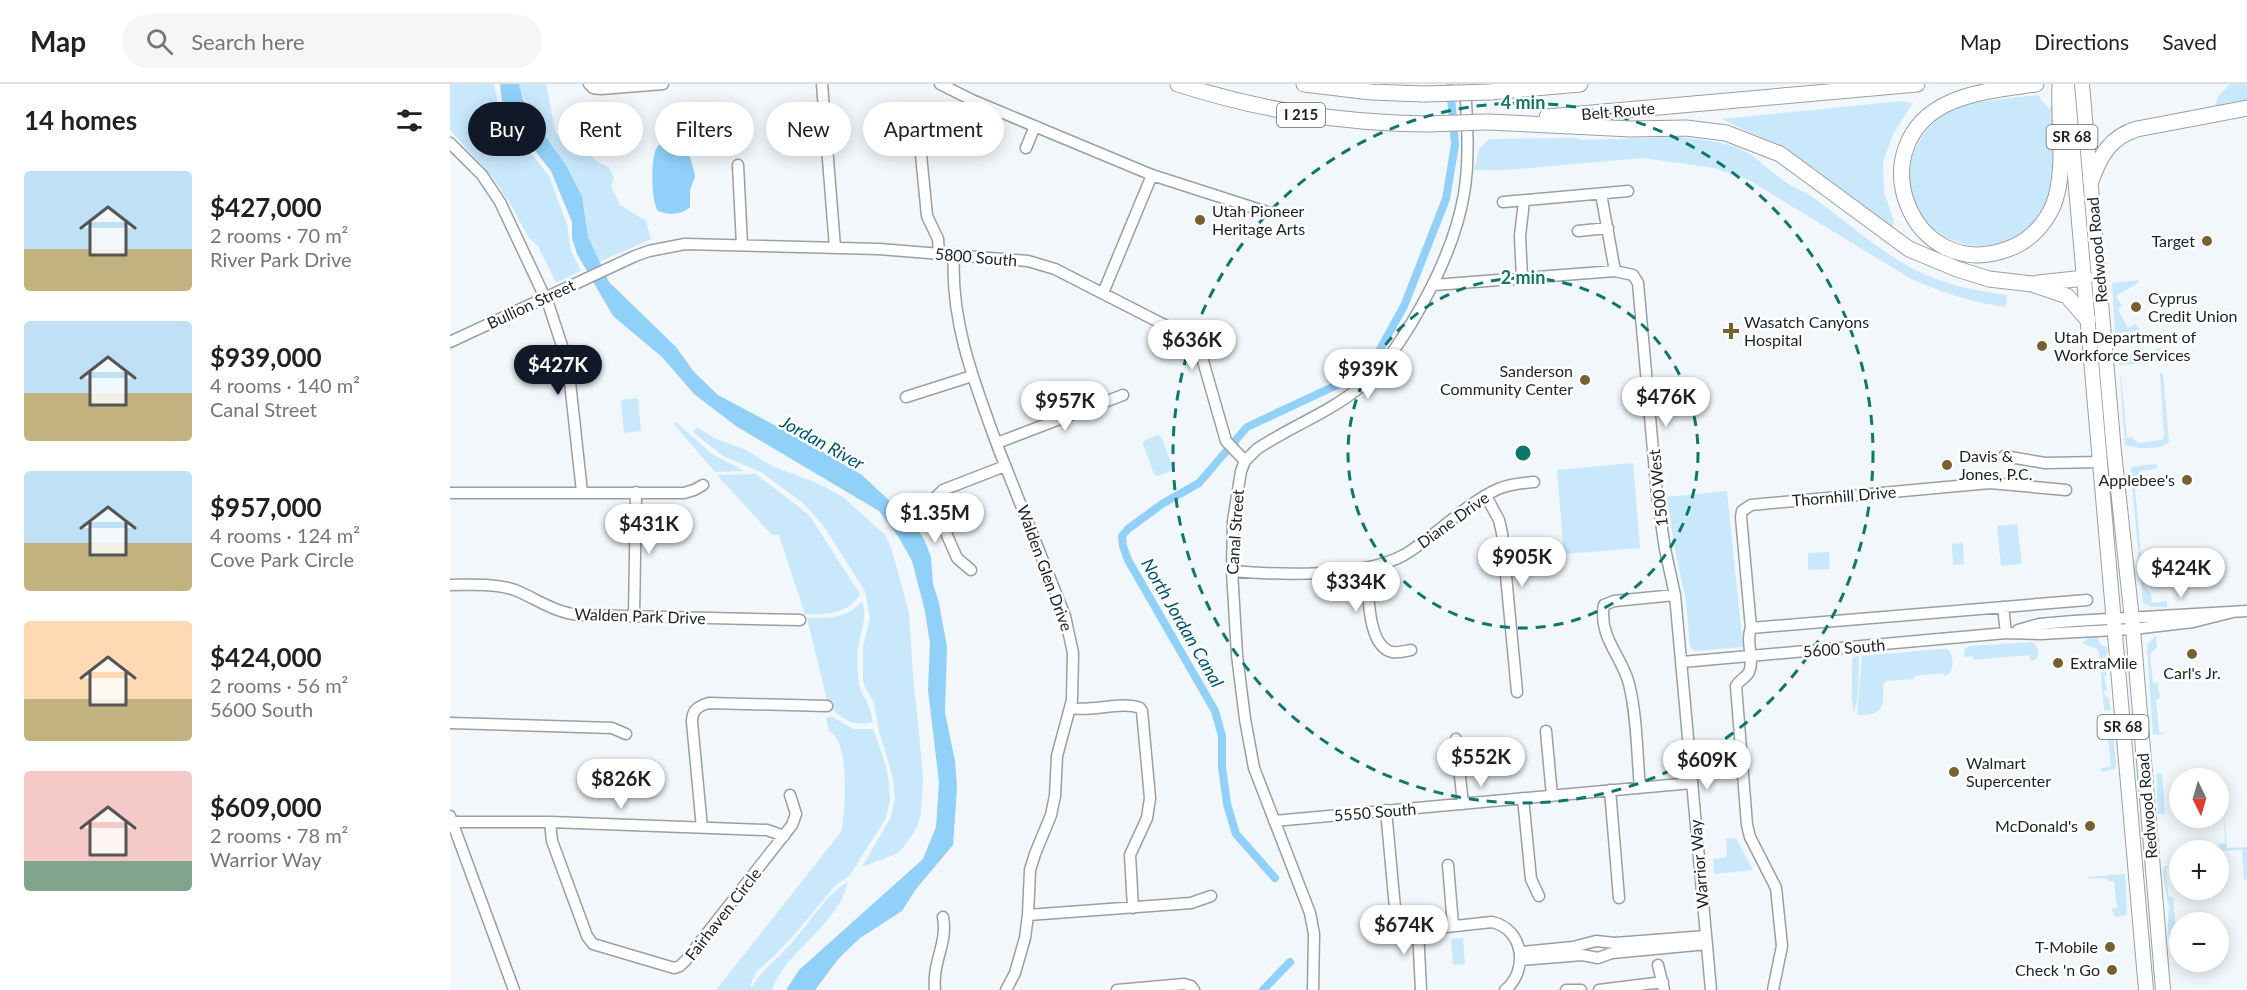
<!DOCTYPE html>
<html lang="en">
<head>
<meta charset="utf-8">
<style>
  body { margin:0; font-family:Lato,sans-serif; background:#f6f6f6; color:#222; height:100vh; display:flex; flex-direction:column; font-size:22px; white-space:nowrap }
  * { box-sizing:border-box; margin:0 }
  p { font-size:20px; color:#767676 }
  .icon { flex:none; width:33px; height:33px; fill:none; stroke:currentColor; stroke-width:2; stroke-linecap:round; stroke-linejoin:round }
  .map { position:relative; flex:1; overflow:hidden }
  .side { display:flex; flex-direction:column; background:#fff; width:450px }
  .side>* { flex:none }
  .banner { position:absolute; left:18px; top:18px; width:570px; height:54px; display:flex; gap:12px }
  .needle { width:39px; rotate:175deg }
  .controls { position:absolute; left:1719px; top:684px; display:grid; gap:12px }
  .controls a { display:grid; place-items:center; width:60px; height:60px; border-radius:50%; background:#fff; box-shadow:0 3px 15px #0003; font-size:30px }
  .price { position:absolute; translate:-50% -51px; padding:0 14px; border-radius:21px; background:#fff; color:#222; font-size:20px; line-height:39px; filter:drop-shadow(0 2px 3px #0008) }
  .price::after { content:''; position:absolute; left:50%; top:36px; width:18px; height:14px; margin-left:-9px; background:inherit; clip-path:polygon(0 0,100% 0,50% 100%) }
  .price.selected { background:#111827; color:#fff }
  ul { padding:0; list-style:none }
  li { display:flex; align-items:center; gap:18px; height:150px; padding:0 24px }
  li span { display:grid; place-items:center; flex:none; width:168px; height:120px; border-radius:6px; color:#555 }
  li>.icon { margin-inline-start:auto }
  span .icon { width:72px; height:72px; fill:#fffc; stroke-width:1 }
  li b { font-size:26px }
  h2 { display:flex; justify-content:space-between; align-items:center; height:72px; padding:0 24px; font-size:26px }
  .chip { padding:0 21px; border-radius:27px; background:#fff; box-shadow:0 3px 15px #0003; font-size:21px; line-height:54px }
  .chip.selected { background:#111827; color:#fff }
  header { display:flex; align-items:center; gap:36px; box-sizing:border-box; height:84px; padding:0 30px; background:#fff; border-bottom:2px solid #e0e0e0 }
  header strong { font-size:28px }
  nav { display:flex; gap:33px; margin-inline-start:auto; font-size:21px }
  .search { width:420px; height:54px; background:#f6f6f6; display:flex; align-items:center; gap:15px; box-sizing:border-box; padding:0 21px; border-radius:33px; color:#767676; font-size:22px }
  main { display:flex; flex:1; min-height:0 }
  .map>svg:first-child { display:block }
  .green { fill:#c9e8fc }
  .water { fill:#91d1f9 }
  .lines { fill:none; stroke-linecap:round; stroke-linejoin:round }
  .canal { stroke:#91d1f9; stroke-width:8 }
  .minor-casing { stroke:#9a9fa3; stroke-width:13 }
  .major-casing { stroke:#9a9fa3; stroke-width:16 }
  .highway-casing { stroke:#9a9fa3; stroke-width:17 }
  .minor { stroke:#fff; stroke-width:10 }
  .major { stroke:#fff; stroke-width:14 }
  .highway { stroke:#fff; stroke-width:15 }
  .highway-bridge-casing { stroke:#9a9fa3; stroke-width:17; stroke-linecap:butt }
  .highway-bridge { stroke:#fff; stroke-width:15 }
  .ring { fill:none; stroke:#0f766e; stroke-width:3; stroke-dasharray:10 8 }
  .poi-dot { fill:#786031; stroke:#fff; stroke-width:2 }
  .labels { text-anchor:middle; stroke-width:5; stroke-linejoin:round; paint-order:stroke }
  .shield { fill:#fff; stroke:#626364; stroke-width:1.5 }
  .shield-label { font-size:15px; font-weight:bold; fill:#1e2022 }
  .street-label { font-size:16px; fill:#1e2022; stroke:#fff }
  .poi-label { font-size:16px; fill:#1e2022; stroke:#fff; text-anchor:start }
  .water-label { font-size:18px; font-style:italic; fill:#005479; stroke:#fff }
  .centre { fill:#0f766e; stroke:#fff; stroke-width:3 }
  .ring-label { font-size:18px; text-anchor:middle; font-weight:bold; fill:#0f766e; stroke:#fff; stroke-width:5; stroke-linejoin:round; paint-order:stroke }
</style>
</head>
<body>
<header>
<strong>Map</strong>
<div class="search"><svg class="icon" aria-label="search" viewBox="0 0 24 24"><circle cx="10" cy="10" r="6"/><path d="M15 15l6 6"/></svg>Search here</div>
<nav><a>Map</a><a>Directions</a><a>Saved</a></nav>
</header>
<main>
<section class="side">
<h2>14 homes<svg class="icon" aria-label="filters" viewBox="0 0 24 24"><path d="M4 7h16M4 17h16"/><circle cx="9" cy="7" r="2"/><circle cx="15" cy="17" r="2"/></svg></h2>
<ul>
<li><span style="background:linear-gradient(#bfe0f5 65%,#c2b280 0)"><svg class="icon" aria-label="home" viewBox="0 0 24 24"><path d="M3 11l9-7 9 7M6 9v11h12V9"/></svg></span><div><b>$427,000</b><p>2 rooms · 70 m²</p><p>River Park Drive</p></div></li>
<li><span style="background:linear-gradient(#bfe0f5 60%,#c2b280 0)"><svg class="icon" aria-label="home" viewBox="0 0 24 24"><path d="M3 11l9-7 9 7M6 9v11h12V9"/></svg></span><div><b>$939,000</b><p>4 rooms · 140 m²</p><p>Canal Street</p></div></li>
<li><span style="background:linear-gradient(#bfe0f5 60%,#c2b280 0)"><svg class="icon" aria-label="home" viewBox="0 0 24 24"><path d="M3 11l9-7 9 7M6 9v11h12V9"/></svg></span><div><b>$957,000</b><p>4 rooms · 124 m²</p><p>Cove Park Circle</p></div></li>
<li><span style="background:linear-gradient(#ffd9b3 65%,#c2b280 0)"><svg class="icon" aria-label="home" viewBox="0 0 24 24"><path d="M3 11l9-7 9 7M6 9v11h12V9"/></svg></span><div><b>$424,000</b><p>2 rooms · 56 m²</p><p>5600 South</p></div></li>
<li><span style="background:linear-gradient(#f6c9c9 75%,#7fa58c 0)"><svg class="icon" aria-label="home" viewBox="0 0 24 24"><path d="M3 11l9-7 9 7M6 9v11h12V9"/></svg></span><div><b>$609,000</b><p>2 rooms · 78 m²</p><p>Warrior Way</p></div></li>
</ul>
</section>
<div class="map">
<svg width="1797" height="906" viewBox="0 0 1797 906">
  <rect width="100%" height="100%" fill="#f1f7fb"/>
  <path class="green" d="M0,0H44L49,26L59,42L99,92L117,140L121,167L131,187L106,199L88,162L79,154L61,121L43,94L0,46Z
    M69,0H96L106,50L128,48C136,66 141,77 159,83L164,94L161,102L170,121L196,137L201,155L149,178C146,169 140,161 138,152C134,139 136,123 131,110C114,71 81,41 69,0Z
    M1780,0H1797V19L1764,25L1768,12Z
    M1588,11L1599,25L1602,21C1603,50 1608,82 1599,109L1600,110C1556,215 1419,141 1470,56C1478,43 1496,25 1511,20C1516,18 1523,18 1529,18C1549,15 1568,13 1588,11Z
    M1452,17L1463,19L1444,48L1433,78L1434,108L1444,137L1442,145L1343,70L1272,35Z
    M1219,53C1244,54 1283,57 1304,73C1321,86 1335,101 1357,109C1392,134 1425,164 1463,185C1492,200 1525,207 1557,211L1556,223C1521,218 1489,208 1458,193L1299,96L1264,84L1193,74L1056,86H1024L1029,65L1039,55L1126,54L1133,56Z
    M1689,196L1688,199L1666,212L1672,222L1668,225L1678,244L1686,240L1690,247L1665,249L1662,199Z
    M1709,264L1711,274L1708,278L1669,281L1667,274L1704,271V266Z
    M1710,289L1713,290L1719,358C1708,367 1685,364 1675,361L1670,293H1677L1671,294L1677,354L1682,353L1688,359L1712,356L1714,352Z
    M188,314L191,347L174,349L171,316Z
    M226,338L262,370L294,387L265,388L223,339Z
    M247,343L264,354L296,366L322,382L369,400L393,413L435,451L442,466L459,529L463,591L471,670L473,693L471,730L467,743L454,763L446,770L412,783L441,733L445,716L443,694L429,647L424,619L414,601L413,595V563L420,534L415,507L373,441L353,419L311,388L273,372L243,348Z
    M708,351L711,353L723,383L721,387L708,392L704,390L693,360L695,356Z
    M1183,379L1190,464L1114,470L1107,386Z
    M1704,380L1707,381V385L1690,387V396L1684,394L1694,502L1701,509L1702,519L1717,517V523H1700L1693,519L1688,468L1690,466L1688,465L1681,390V383Z
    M306,390L359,431L410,510C399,530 375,531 355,530L329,451H322L267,391Z
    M1277,407L1293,563L1244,567L1240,562L1236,517L1224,461L1217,413Z
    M1567,440L1572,480L1551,482L1547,442Z
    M1513,459L1514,480L1503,481L1502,460Z
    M1379,468L1380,485L1358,486V469Z
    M412,517C417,532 412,544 409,559C406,570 408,582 408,593C408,610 423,620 422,638C404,644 384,632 377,616L357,534C378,534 397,535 412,517Z
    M1706,552L1707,563L1700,570L1703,599L1707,598L1710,614L1706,616L1709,648L1715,650L1703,651L1697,563L1698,559Z
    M1647,553L1651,561L1657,563L1656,592L1654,593L1657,605L1654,608L1655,612L1658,613L1661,626L1657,627L1654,626L1649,569L1647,565L1632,559L1638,554Z
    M1582,558C1588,562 1590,569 1586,575L1581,577L1579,571L1523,576V572L1514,573L1515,565L1519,562Z
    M1491,565H1498C1503,571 1505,583 1499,590L1494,592L1493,589L1464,592V595L1436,597L1433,602C1434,626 1432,631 1407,631L1412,572Z
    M1409,572L1408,612L1404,628C1400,612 1403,593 1402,576L1403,573Z
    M381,632L403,645H423L436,682L439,700L440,716L436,734L400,791L384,803L349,845L326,870L306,888L300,902L302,903C311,887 326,876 339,862C358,841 374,813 398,797C388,843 338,863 322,906H266L391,748C396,730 400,655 379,647L376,634Z
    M1652,638L1662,639L1666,681L1665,685L1651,688V684L1661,683L1657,641H1652Z
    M1712,689L1715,730H1708L1706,690Z
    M1774,727L1777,764L1797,763V797L1794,796L1792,766L1769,767L1768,761L1775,759Z
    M1286,754L1303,786L1264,790L1263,775L1277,773L1276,755Z
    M1720,782L1716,785L1718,812L1723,813L1727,863L1723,865C1717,858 1717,829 1720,821H1718L1713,788L1714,783Z
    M1675,790L1677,831L1665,833L1661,825L1667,824L1664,797H1659L1656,794L1639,795L1638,793Z
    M1013,854L1015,880L1003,881L1001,855Z"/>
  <path class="water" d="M50,0H69L73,15L83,34L117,83L132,112L138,153L159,198L226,263L244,288L268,311L360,360L412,391L462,438L474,455L481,473L483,500L489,519L497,563L495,629L505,677L507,704L503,761L466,805L452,827L410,854L389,874L365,906H336L349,886L473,775L486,743L489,698L478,606L480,560L475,527L462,477L448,452L429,427L286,342L244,310L212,273L163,232L127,170L122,154V138L101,87L53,26Z
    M226,56L238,67L244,87L245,93L240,106V123C232,131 218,131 208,127C201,118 200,70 208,62C212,58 221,59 226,56Z"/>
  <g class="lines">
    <path class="canal" d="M825,794L786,750L777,720L772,683V652L765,627L678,476L673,462L672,452L678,445L712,420L749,399L797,343L902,294L928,269L954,222L996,115L1005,61L1000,0
      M813,906L840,878"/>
    <g class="minor-casing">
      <path id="minor" d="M139,0L143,4L151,5L213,0
        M372,0L385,163
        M490,0L522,16L702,91L817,128
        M469,50L477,132L488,155L489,170
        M0,59L32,91L50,118L99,222L118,280L132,408
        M576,64L585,42
        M288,81L292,161
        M1151,110L1165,187
        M1053,118L1178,107
        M1128,147L1158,144
        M504,171C500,239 526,303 549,366C571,421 593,477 615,532L623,569L622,616L607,672L605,712L601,731L585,770L580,786L578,831L575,854L565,889L556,906
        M1072,194L1070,152L1074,117
        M984,201L1165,187L1183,191L1188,199L1207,411L1215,465L1225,511L1261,906
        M653,209L702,91
        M0,258L185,172L199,167L235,160L429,165L578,177L605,185L738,253L751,270L776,357L795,377
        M456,313L522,292
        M547,359L673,311
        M1554,372L1595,379L1650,378
        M0,409H234L244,406L253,401
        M1036,412L1049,436L1052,449L1067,608
        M916,484C919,505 916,562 942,568C948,569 955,567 961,566
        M521,486L507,474L486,426L484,415L493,406L555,382
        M782,487C829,491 912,494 954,471C985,453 1016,419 1048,405C1059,400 1072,399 1084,398
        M0,501C21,501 45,499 65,506C87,515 105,529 130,531L350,536
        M1553,523L1556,549
        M184,533L186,408
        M1301,544L1637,516
        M1568,546L1589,540L1624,537L1797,527
        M1232,578L1556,549L1590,550L1683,545L1743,538L1783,528
        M620,624C642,628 671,617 690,624L692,627L700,714L697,734L680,771L683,824
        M0,639L162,644L176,650
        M1096,647L1102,712
        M1006,655L1013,720
        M1190,704C1187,671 1187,632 1179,600C1172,572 1148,553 1154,521L1164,517L1225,511
        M1160,706L1169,814
        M1073,714L1081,795L1089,812
        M936,726L945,824
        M0,732L64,906
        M824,737L1242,699
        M3,738H100L317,746L334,752
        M100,738L102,757L137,852L143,860L224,884L230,882L236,876L342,741L346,730L340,711
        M252,744L242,638C242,626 248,622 259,619L377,622
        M998,781L1003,841
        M578,831L741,819L761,812
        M1071,868L1123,863L1146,857L1165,859L1256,852
        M1071,876L1132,871L1148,874L1162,869L1257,860
        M1208,881L1214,906
        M485,906C482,877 498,860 493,833
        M667,906L734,900L741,902L744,906
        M863,906L864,850L860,829L804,684L795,635L787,571L782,487L783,437L791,387L795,377L807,365C840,343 878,329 909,304C931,287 946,264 961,240C985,200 1006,157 1014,110C1020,74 1017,36 1015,0
        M971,906L968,846L1042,838C1074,845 1079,887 1055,906
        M1116,906H1131
        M1149,906L1213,898
        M1323,906L1332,862L1326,804L1300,753L1297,741L1286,602C1289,596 1296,594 1299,588C1305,575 1295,558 1301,544L1291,433L1292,427L1301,421L1540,399L1616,406"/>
    </g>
    <g class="major-casing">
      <path id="major" d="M1617,0L1696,906
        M1632,0L1664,368L1683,545L1713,906"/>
    </g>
    <g class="highway-casing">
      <path id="highway" d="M728,0C812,27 891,39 978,40
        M854,0L921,8L974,10
        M1586,0C1558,4 1526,7 1501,18C1406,59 1461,201 1558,165C1578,158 1594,142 1603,122C1617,87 1608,38 1610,0
        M1040,8L1130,0
        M1097,33L1467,0
        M1038,38L1181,45L1236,44L1276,49L1330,70L1459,165L1507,185L1539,195L1582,200L1617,212L1638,236
        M1641,97C1650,72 1660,53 1687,45L1797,24
        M1588,199L1635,194"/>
    </g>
    <use href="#minor" class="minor"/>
    <use href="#major" class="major"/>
    <use href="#highway" class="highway"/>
    <g class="highway-bridge-casing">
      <path id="highway-bridge" d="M974,10L1040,8
        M978,40L1036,38"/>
    </g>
    <use href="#highway-bridge" class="highway-bridge"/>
  </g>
  <g class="ring">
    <circle cx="1073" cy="369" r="175"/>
    <circle cx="1073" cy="369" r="350"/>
  </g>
  <g class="poi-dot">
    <circle cx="750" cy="136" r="6"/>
    <circle cx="1757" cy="157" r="6"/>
    <circle cx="1686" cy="223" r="6"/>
    <path d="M1278 238h6v6h6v6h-6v6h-6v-6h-6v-6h6z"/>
    <circle cx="1592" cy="262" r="6"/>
    <circle cx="1135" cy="296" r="6"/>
    <circle cx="1497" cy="381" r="6"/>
    <circle cx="1737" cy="396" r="6"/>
    <circle cx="1742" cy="570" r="6"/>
    <circle cx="1608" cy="579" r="6"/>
    <circle cx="1504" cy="688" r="6"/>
    <circle cx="1640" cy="742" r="6"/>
    <circle cx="1660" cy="863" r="6"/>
    <circle cx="1662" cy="886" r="6"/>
  </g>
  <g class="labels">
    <g class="shield">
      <rect x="827" y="19" width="48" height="24" rx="4.5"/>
      <rect x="1596.5" y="41" width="51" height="24" rx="4.5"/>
      <rect x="1647.5" y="631" width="51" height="24" rx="4.5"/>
    </g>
    <g class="shield-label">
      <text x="851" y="36">I 215</text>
      <text x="1622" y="58">SR 68</text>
      <text x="1673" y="648">SR 68</text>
    </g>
    <g class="street-label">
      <text transform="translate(1168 27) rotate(-5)" y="6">Belt Route</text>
      <text transform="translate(1647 166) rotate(-95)" y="6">Redwood Road</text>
      <text transform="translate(526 173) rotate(5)" y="6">5800 South</text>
      <text transform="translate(81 220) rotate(-25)" y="6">Bullion Street</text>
      <text transform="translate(1208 404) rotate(-96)" y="6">1500 West</text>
      <text transform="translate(1394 412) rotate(-5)" y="6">Thornhill Drive</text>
      <text transform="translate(1003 436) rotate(-36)" y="6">Diane Drive</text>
      <text transform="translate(785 448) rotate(-86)" y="6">Canal Street</text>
      <text transform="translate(595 484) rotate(70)" y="6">Walden Glen Drive</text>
      <text transform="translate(190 532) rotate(2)" y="6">Walden Park Drive</text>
      <text transform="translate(1394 564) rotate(-5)" y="6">5600 South</text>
      <text transform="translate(1697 722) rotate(-95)" y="6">Redwood Road</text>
      <text transform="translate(925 728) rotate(-5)" y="6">5550 South</text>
      <text transform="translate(1249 780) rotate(-95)" y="6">Warrior Way</text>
      <text transform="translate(273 830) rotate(-52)" y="6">Fairhaven Circle</text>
    </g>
    <g class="poi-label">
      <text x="762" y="133">Utah Pioneer<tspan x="762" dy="18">Heritage Arts</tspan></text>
      <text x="1745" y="163" text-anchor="end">Target</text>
      <text x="1698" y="220">Cyprus<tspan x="1698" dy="18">Credit Union</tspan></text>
      <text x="1294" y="244">Wasatch Canyons<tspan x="1294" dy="18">Hospital</tspan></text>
      <text x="1604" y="259">Utah Department of<tspan x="1604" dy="18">Workforce Services</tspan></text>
      <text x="1123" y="293" text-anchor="end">Sanderson<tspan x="1123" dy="18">Community Center</tspan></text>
      <text x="1509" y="378">Davis &amp;<tspan x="1509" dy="18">Jones, P.C.</tspan></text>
      <text x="1725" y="402" text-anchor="end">Applebee's</text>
      <text x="1620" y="585">ExtraMile</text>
      <text x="1742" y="595" text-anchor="middle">Carl's Jr.</text>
      <text x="1516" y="685">Walmart<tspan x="1516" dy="18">Supercenter</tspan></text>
      <text x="1628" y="748" text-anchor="end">McDonald's</text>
      <text x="1648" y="869" text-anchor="end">T-Mobile</text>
      <text x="1650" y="892" text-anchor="end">Check 'n Go</text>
    </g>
    <g class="water-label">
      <text transform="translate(372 359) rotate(29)" y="6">Jordan River</text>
      <text transform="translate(732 539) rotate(60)" y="6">North Jordan Canal</text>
    </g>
  </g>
  <circle cx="1073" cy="369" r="9" class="centre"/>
  <g class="ring-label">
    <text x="1073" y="25">4 min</text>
    <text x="1073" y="200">2 min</text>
  </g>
</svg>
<div class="controls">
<a><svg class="needle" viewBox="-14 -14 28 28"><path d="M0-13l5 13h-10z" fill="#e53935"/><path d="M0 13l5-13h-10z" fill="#767676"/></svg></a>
<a>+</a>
<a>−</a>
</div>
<b class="price" style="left:742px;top:287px">$636K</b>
<b class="price selected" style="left:108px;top:312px">$427K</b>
<b class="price" style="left:918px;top:316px">$939K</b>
<b class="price" style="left:1216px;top:344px">$476K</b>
<b class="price" style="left:615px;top:348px">$957K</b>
<b class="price" style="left:485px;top:460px">$1.35M</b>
<b class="price" style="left:199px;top:471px">$431K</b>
<b class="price" style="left:1072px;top:504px">$905K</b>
<b class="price" style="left:1731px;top:515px">$424K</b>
<b class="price" style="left:906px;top:529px">$334K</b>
<b class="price" style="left:1031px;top:704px">$552K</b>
<b class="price" style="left:1257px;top:707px">$609K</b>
<b class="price" style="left:171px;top:726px">$826K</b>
<b class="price" style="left:954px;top:872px">$674K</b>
<div class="banner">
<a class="chip selected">Buy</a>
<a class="chip">Rent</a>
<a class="chip">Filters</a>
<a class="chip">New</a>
<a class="chip">Apartment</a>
</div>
</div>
</main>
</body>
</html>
